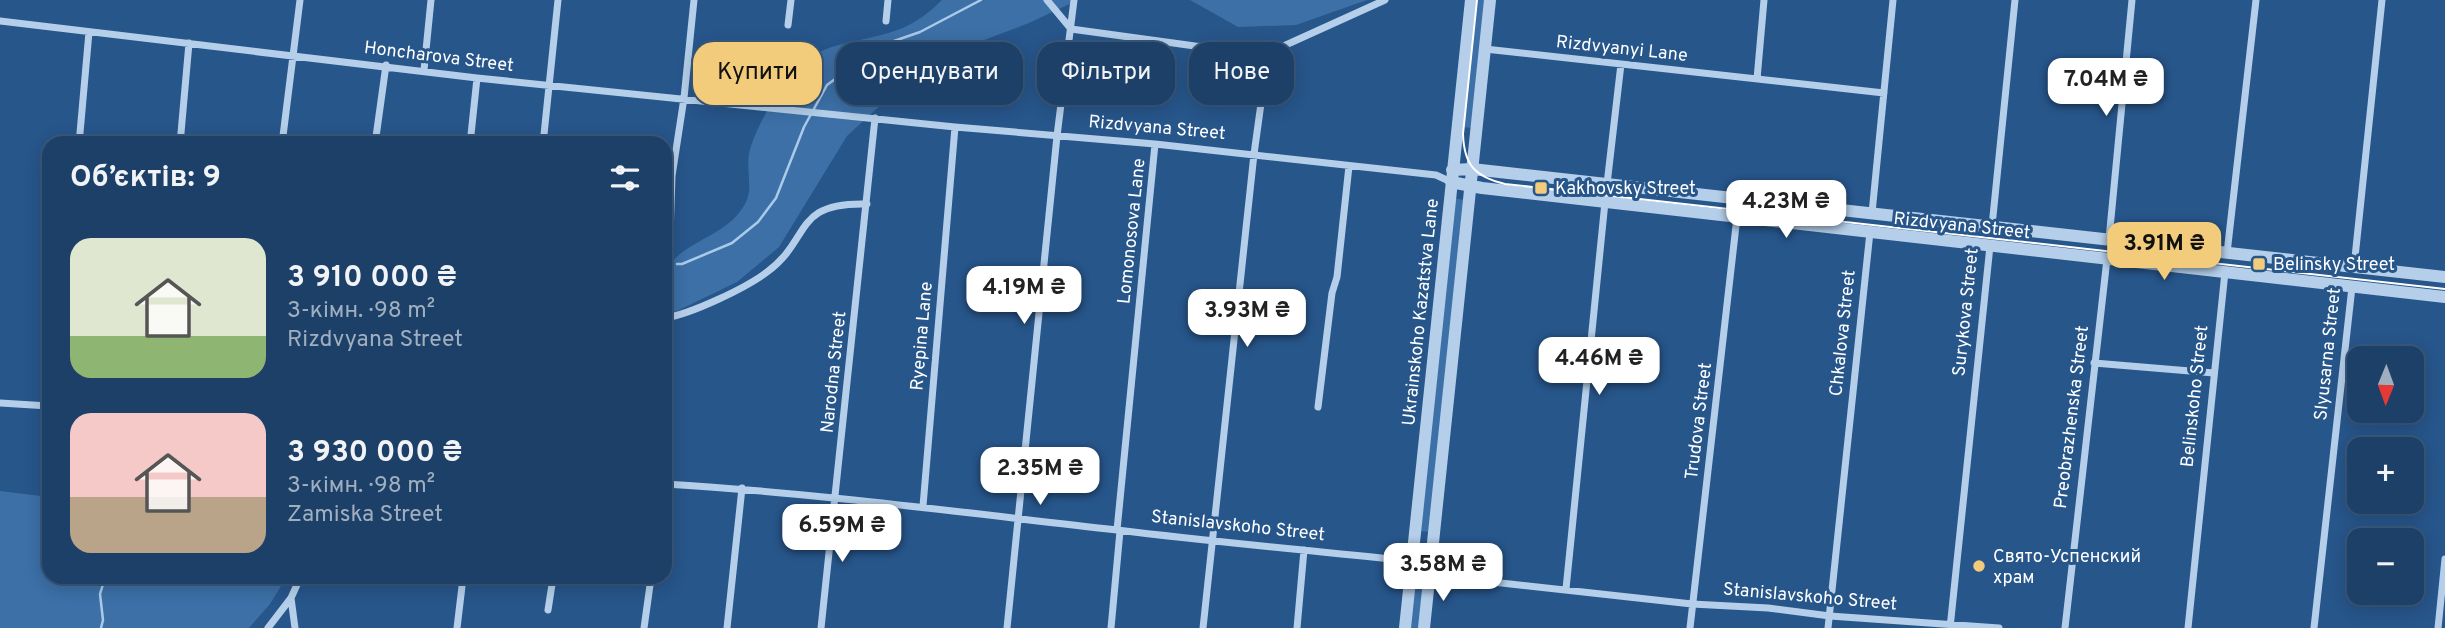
<!DOCTYPE html>
<html lang="uk">
<head>
<meta charset="utf-8">
<style>
  body { margin:0; font-family:Overpass,sans-serif; background:#25476e; color:#f1f3f6; height:100vh; display:flex; flex-direction:column; font-size:26px; white-space:nowrap }
  * { box-sizing:border-box; margin:0 }
  p { font-size:23px; color:#a0afc0 }
  .icon { flex:none; width:38px; height:38px; fill:none; stroke:currentColor; stroke-width:2; stroke-linecap:round; stroke-linejoin:round }
  .map { position:relative; flex:1; overflow:hidden }
  .drawer { position:absolute; left:42px; top:136px; width:630px; height:448px; display:flex; flex-direction:column; background:#1d4068; border-radius:21px; box-shadow:0 4px 18px #0003,0 0 0 2px #3b597c }
  .drawer>* { flex:none }
  .top-card { position:absolute; left:693px; top:42px; width:665px; height:63px; display:flex; gap:14px }
  .needle { width:46px; rotate:181deg }
  .tools { position:absolute; left:2347px; top:346px; display:grid; gap:14px }
  .tools a { display:grid; place-items:center; width:77px; height:77px; border-radius:14px; background:#1d4068; box-shadow:0 4px 18px #0003,0 0 0 2px #3b597c; font-size:35px }
  .price { position:absolute; translate:-50% -60px; padding:0 16px; border-radius:14px; background:#fff; color:#222; font-size:23px; line-height:46px; filter:drop-shadow(0 2px 4px #0008) }
  .price::after { content:''; position:absolute; left:50%; top:42px; width:21px; height:16px; margin-left:-10px; background:inherit; clip-path:polygon(0 0,100% 0,50% 100%) }
  .price.current { background:#f2cb7b; color:#111 }
  ul { padding:0; list-style:none }
  li { display:flex; align-items:center; gap:21px; height:175px; padding:0 28px }
  li span { display:grid; place-items:center; flex:none; width:196px; height:140px; border-radius:21px; color:#555 }
  li>.icon { margin-inline-start:auto }
  span .icon { width:84px; height:84px; fill:#fffc; stroke-width:1 }
  li b { font-size:30px }
  h2 { display:flex; justify-content:space-between; align-items:center; height:84px; padding:0 28px; font-size:30px }
  .tag { padding:0 24px; border-radius:21px; background:#1d4068; box-shadow:0 4px 18px #0003,0 0 0 2px #3b597c; font-size:24px; line-height:63px }
  .tag.current { background:#f2cb7b; color:#111 }
  .map>svg:first-child { display:block }
  .green { fill:#3c70a7 }
  .lines { fill:none; stroke-linecap:round; stroke-linejoin:round }
  .stream { stroke:#aacaea; stroke-width:2.5 }
  .minor { stroke:#b5cfea; stroke-width:7 }
  .tertiary { stroke:#b5cfea; stroke-width:12 }
  .tram { stroke:#fff; stroke-width:2 }
  .poi-dot { fill:#f2cb7b; stroke:#27568b; stroke-width:2.5 }
  .labels { text-anchor:middle; stroke-width:6; stroke-linejoin:round; paint-order:stroke }
  .street-label { font-size:18px; fill:#fff; stroke:#27568b }
  .poi-label { font-size:18px; fill:#fff; stroke:#27568b; text-anchor:start }
</style>
</head>
<body>
<div class="map">
<svg width="2445" height="628" viewBox="0 0 2445 628">
  <rect width="100%" height="100%" fill="#27568b"/>
  <path class="green" d="M942,0H1078L1029,23L963,48L896,91L847,136L779,247L737,282L677,311L665,314V269C670,264 675,258 680,254C703,236 732,230 746,202C753,188 746,169 749,154C753,132 779,87 795,70C823,39 867,43 903,28C918,21 930,12 942,0Z
    M1190,0H1367L1296,25L1238,27Z
    M1474,0H1487L1473,128L1460,127Z
    M1452,198L1465,200L1431,532L1418,531Z
    M0,491L49,497V578H286L270,604L249,628H0Z
    M1412,588L1424,589L1420,628H1408Z"/>
  <g class="lines">
    <path class="stream" d="M894,41L920,32L981,0
      M677,264H682L732,243L758,222L776,198L804,127L827,85L857,63L873,67L880,47L885,45
      M101,628L103,620L100,594L105,578"/>
    <path class="minor" d="M1047,0L1071,29
      M0,21L477,78L955,127L1155,144L1436,175L1451,182
      M886,21L888,0
      M788,25L791,0
      M1071,29L1195,46L1268,53L1385,0
      M1485,49L1884,93
      M424,70L431,0
      M1757,79L1764,0
      M79,144L89,32
      M180,144L189,43
      M282,144L300,0
      M375,144L386,65
      M470,144L477,78
      M543,144L558,0
      M1607,184L1621,64
      M1872,213L1893,0
      M1992,226L2015,0
      M2109,239L2132,0
      M2227,253L2256,0
      M2354,267L2382,0
      M665,307L669,266L672,176L684,98L694,0
      M665,318C691,314 746,288 767,272C812,239 792,202 867,204
      M2094,363L2214,373
      M0,403L49,406
      M1318,407L1332,293L1337,277L1349,166
      M665,484C817,493 966,513 1117,530C1215,542 1313,551 1412,561
      M923,506L955,127
      M1117,530L1155,144
      M1429,575L1692,604L1768,608L1830,616L1999,628
      M1566,589L1605,202
      M291,598L295,628
      M548,610L553,578
      M268,628L291,598L300,578
      M457,628L463,578
      M644,628L651,578
      M727,628L742,488
      M821,628L875,118
      M1007,628L1057,136L1074,0
      M1111,628L1120,531
      M1203,628L1254,154L1268,53
      M1297,628L1304,550
      M1690,628L1737,217
      M1828,628L1870,232
      M1950,628L1990,246
      M2065,628L2107,259
      M2188,628L2225,272
      M2314,628L2352,287
      M2438,628L2445,559"/>
    <path class="tertiary" d="M1452,170L1472,169L2445,277
      M1451,182L1482,188L2445,297
      M1405,628L1471,0
      M1424,628L1490,0"/>
    <path class="tram" d="M1477,0L1463,134C1464,166 1476,177 1505,184L2445,289"/>
  </g>
  <g class="poi-dot">
    <rect x="1534" y="181" width="14" height="14" rx="3.5"/>
    <rect x="2252" y="257" width="14" height="14" rx="3.5"/>
    <circle cx="1979" cy="566" r="7"/>
  </g>
  <g class="labels">
    <g class="street-label">
      <text transform="translate(1622 48) rotate(6)" y="6">Rizdvyanyi Lane</text>
      <text transform="translate(439 56) rotate(7)" y="6">Honcharova Street</text>
      <text transform="translate(1157 127) rotate(5)" y="6">Rizdvyana Street</text>
      <text transform="translate(1962 225) rotate(6)" y="6">Rizdvyana Street</text>
      <text transform="translate(1131 231) rotate(-84)" y="6">Lomonosova Lane</text>
      <text transform="translate(1420 312) rotate(-84)" y="6">Ukrainskoho Kazatstva Lane</text>
      <text transform="translate(1965 312) rotate(-84)" y="6">Surykova Street</text>
      <text transform="translate(1842 333) rotate(-84)" y="6">Chkalova Street</text>
      <text transform="translate(921 336) rotate(-85)" y="6">Ryepina Lane</text>
      <text transform="translate(2327 354) rotate(-84)" y="6">Slyusarna Street</text>
      <text transform="translate(833 372) rotate(-84)" y="6">Narodna Street</text>
      <text transform="translate(2194 396) rotate(-84)" y="6">Belinskoho Street</text>
      <text transform="translate(2071 417) rotate(-83)" y="6">Preobrazhenska Street</text>
      <text transform="translate(1698 421) rotate(-83)" y="6">Trudova Street</text>
      <text transform="translate(1238 525) rotate(6)" y="6">Stanislavskoho Street</text>
      <text transform="translate(1810 596) rotate(5)" y="6">Stanislavskoho Street</text>
    </g>
    <g class="poi-label">
      <text x="1555" y="194">Kakhovsky Street</text>
      <text x="2273" y="270">Belinsky Street</text>
      <text x="1993" y="562">Свято-Успенский<tspan x="1993" dy="21">храм</tspan></text>
    </g>
  </g>
</svg>
<div class="tools">
<a><svg class="needle" viewBox="-14 -14 28 28"><path d="M0-13l5 13h-10z" fill="#e53935"/><path d="M0 13l5-13h-10z" fill="#a0afc0"/></svg></a>
<a>+</a>
<a>−</a>
</div>
<b class="price" style="left:2106px;top:118px">7.04M ₴</b>
<b class="price" style="left:1786px;top:240px">4.23M ₴</b>
<b class="price current" style="left:2164px;top:282px">3.91M ₴</b>
<b class="price" style="left:1024px;top:326px">4.19M ₴</b>
<b class="price" style="left:1247px;top:349px">3.93M ₴</b>
<b class="price" style="left:1599px;top:397px">4.46M ₴</b>
<b class="price" style="left:1040px;top:507px">2.35M ₴</b>
<b class="price" style="left:842px;top:564px">6.59M ₴</b>
<b class="price" style="left:1443px;top:603px">3.58M ₴</b>
<div class="top-card">
<a class="tag current">Купити</a>
<a class="tag">Орендувати</a>
<a class="tag">Фільтри</a>
<a class="tag">Нове</a>
</div>
<section class="drawer">
<h2>Об’єктів: 9<svg class="icon" aria-label="filters" viewBox="0 0 24 24"><path d="M4 7h16M4 17h16"/><circle cx="9" cy="7" r="2"/><circle cx="15" cy="17" r="2"/></svg></h2>
<ul>
<li><span style="background:linear-gradient(#dfe7d0 70%,#8fb573 0)"><svg class="icon" aria-label="home" viewBox="0 0 24 24"><path d="M3 11l9-7 9 7M6 9v11h12V9"/></svg></span><div><b>3 910 000 ₴</b><p>3-кімн. · 98 m²</p><p>Rizdvyana Street</p></div></li>
<li><span style="background:linear-gradient(#f6c9c9 60%,#b9a48a 0)"><svg class="icon" aria-label="home" viewBox="0 0 24 24"><path d="M3 11l9-7 9 7M6 9v11h12V9"/></svg></span><div><b>3 930 000 ₴</b><p>3-кімн. · 98 m²</p><p>Zamiska Street</p></div></li>
</ul>
</section>
</div>
</body>
</html>
